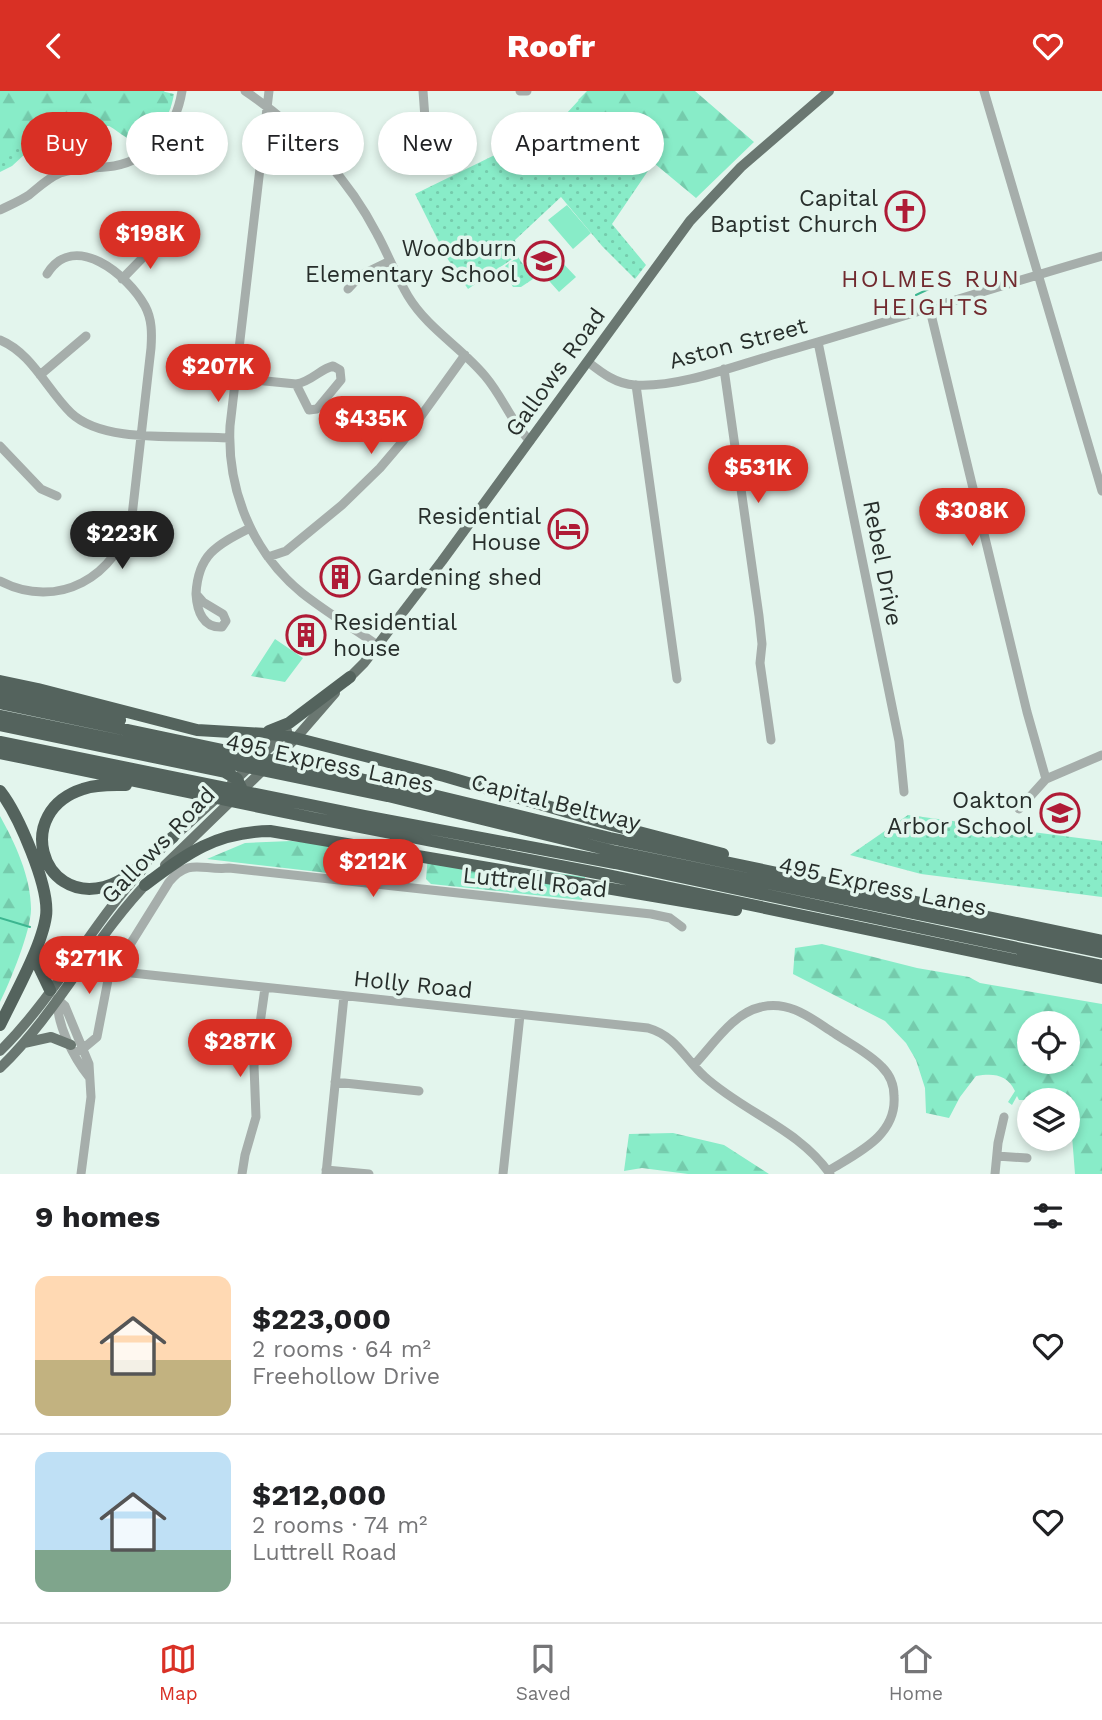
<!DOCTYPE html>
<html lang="en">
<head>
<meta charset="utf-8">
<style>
  body { margin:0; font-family:"Work Sans",sans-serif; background:#f2f2f2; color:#202124; height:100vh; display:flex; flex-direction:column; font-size:26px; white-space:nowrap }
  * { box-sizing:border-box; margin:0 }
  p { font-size:23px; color:#757577 }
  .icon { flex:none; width:38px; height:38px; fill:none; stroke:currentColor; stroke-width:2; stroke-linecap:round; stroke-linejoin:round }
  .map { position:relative; height:1083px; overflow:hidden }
  .sheet { display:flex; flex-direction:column; background:#fff; flex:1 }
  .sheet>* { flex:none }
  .banner { position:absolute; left:21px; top:21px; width:700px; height:63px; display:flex; gap:14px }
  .fabs { position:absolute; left:1017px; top:920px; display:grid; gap:14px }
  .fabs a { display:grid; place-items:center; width:63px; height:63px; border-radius:50%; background:#fff; box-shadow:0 4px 10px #0003; font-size:35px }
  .price { position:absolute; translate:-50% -60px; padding:0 16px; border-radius:24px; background:#d93025; color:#fff; font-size:23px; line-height:46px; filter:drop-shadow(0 2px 4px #0008) }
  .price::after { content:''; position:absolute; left:50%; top:42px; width:21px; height:16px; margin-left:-10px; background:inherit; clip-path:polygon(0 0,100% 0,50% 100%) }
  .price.current { background:#222; color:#fff }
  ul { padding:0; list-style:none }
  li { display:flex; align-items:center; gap:21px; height:175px; padding:0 35px }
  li+li { border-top:2px solid #e0e0e0 }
  li span { display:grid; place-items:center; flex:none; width:196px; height:140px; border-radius:14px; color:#555 }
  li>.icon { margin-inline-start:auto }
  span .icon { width:84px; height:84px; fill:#fffc; stroke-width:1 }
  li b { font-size:30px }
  h2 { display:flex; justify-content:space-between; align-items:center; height:84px; padding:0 35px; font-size:30px }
  .pill { padding:0 24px; border-radius:32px; background:#fff; box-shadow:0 4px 10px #0003; font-size:24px; line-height:63px }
  .pill.current { background:#d93025; color:#fff }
  header { display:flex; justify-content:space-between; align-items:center; height:91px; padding:0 35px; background:#d93025; color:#fff; font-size:32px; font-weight:800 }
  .dock { display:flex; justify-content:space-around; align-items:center; height:98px; border-top:2px solid #e0e0e0; background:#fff; font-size:19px; color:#757577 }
  .dock a { display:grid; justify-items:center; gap:4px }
  .dock .current { color:#d93025 }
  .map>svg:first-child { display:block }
  .green { fill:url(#green-dots) }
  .forest { fill:url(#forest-firs); fill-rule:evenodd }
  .pitch { fill:#88ecc8 }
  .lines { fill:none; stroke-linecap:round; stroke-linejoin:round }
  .stream { stroke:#3cb690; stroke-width:2 }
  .minor { stroke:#a6aeab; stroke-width:9 }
  .major { stroke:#6a7771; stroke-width:10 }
  .highway { stroke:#54635d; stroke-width:12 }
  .labels { text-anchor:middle; stroke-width:7; stroke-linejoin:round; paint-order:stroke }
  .poi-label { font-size:23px; fill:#272e2b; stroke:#e3f5ed; text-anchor:end }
  .street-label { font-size:23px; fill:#272e2b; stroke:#e3f5ed }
  .neighbourhood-label { font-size:24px; letter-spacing:2px; fill:#712a2f; stroke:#e3f5ed }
</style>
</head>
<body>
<header><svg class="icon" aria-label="back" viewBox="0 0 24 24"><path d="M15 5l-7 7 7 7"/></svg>Roofr<svg class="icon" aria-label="heart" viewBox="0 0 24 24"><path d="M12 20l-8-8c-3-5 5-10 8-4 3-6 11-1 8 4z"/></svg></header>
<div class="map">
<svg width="1102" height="1083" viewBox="0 0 1102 1083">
  <defs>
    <pattern id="green-dots" width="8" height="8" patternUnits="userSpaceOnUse" patternTransform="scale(1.75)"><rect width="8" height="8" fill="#88ecc8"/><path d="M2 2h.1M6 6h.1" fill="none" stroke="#75cbac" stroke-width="1.8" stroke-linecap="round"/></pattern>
    <pattern id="forest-firs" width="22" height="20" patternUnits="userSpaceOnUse" patternTransform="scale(1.75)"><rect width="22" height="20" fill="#88ecc8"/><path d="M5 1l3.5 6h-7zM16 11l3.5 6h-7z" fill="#75cbac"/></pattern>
  </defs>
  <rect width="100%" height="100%" fill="#e3f5ed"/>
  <path class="green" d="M0,0H161L174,3C169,31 154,51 129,64L128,40L112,35H101L67,45L51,46L38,51L12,75L0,81Z
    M579,9L654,71L612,133L646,174L635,188L602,155L561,106L515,149L518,164L468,198L447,167L415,103L507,58L525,73L552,38Z
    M518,166L533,188L521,196H513L507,186L510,183L505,175Z
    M908,724L1013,738L1014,731L1017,732V739L1102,750V806L921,783L850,764Z"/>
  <path class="forest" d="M0,0H164C167,5 169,9 168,15C165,23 151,48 144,51C131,57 113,31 96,31C92,31 85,33 80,34C51,40 26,51 0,66Z
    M587,0H695L754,51L696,107L578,9Z
    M275,548L303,567L285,591L251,585Z
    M0,725C15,752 31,786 31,818C31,840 10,891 0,911Z
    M291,750L415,763L413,785L406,791L207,768L245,752Z
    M428,764L585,786L582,809L431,793L426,788Z
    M822,853L917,877L969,886L980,892L1102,913V1083H1075L1072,1045L1068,1042V1010L1019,1009L1017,1005L1012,1014L1008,1011L1015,1000C1007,983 993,982 976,985L960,1006L949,1027L926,1022L925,997L916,969L906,952L885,930L793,883L795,857ZM1029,933H1068V971H1029Z
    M673,1042L724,1054L769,1083H688L642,1077L624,1080L629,1043Z"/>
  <path class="pitch" d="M567,114L591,142L573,158L548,129Z
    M558,167L576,186L559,201L542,182Z"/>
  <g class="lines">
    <path class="stream" d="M916,204L935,195L942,189
      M0,827L30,836"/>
    <path class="minor" d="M245,0C300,37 346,83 377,143C388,163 396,185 408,205C428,238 461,256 485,285C503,306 511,331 530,350
      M269,0L230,335C227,399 252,461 302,502C326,521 353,537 377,554
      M423,0L426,41
      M520,0H527
      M984,0L1102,400
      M0,119C10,114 20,110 29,104C39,96 48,87 60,82C77,76 96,78 114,75C152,68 176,37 182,0
      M122,188L157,152
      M348,198L361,184L390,170
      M930,219L1027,621L1046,688
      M0,249C32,262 47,299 71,322C105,354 185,343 229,347
      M818,251L899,650L904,701
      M588,271C602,282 616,293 635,294C679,297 737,274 780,262C888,231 994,196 1102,165
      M333,275L340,279L341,289L317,318L309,319L296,293C311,291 320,278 333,275Z
      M724,278L759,525L762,553L760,572L771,649
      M40,284L86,245
      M235,287L296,293
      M636,294L677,588
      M0,355L41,398L57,405
      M268,466L286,460L342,414L380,377L403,350L465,264
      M0,490C58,520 117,486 132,425L151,257C152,242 152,228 145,215C128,184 74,139 47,183
      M196,503L203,511L223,523L226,530L222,536C203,537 197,520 196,503Z
      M196,503C198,463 217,454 250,437
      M1019,718L1046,688L1102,664
      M113,880L648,937C676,945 685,968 705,986C745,1022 799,1038 830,1083
      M57,908L65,915L89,973L91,1006L81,1083
      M57,908C57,934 73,966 89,986
      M75,961L85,956L97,946L108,889L169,791C189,766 203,780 229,777L651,823L670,827L682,836
      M694,974C713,954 733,922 761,916C790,909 812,928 834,942C850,953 869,962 882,976C890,984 894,994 894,1005C897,1045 857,1062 828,1080
      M335,991L419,1000
      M997,1065L1027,1067
      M326,1079L369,1083
      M242,1083L245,1064L256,1026L254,975L265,897
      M326,1083L344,905
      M503,1083L520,924
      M995,1083L998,1052L1004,1026"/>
    <path class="major" d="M346,590L364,572L442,470L690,130L741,76L829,0
      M232,692L287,640
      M168,751L221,703
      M165,774L296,647L335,602
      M100,852C95,866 100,873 113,880
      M74,886L91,880H112
      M24,952L51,946L71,954
      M0,960C55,906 90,835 143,778
      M0,977C58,921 94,846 151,788"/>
    <path class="highway" d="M0,590L38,598L197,639L283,644L444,685L612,734L723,763
      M0,600L120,629
      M0,612L412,699L610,747L1102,850
      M0,625L388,705L617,761L1102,861
      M0,634L225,681L237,688L242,699
      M269,640L289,632L350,586
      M0,651L364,725L615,772L1102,875
      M0,662L313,727L602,783L1102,887
      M126,694C112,694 97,693 83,698C14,720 40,812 104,796C131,789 152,763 173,746
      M0,700C18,723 50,796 46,825C42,855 14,905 0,934
      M145,794C187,762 216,741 270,740L736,819
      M38,855L39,876L50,899"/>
  </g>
  <defs>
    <g id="church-ring" transform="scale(2.0125)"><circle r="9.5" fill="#e3f5ed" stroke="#af1b36" stroke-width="1.5"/><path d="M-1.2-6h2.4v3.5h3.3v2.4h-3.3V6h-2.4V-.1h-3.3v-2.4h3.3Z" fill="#af1b36"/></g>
    <g id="school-ring" transform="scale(2.0125)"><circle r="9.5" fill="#e3f5ed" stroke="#af1b36" stroke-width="1.5"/><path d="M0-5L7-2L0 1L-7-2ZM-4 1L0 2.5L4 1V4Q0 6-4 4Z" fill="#af1b36"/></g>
    <g id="hotel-ring" transform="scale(2.0125)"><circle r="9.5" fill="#e3f5ed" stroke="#af1b36" stroke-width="1.5"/><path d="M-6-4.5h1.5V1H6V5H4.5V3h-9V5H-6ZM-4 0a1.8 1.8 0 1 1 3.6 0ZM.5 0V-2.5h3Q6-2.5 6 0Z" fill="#af1b36"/></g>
    <g id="building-ring" transform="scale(2.0125)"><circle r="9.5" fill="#e3f5ed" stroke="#af1b36" stroke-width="1.5"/><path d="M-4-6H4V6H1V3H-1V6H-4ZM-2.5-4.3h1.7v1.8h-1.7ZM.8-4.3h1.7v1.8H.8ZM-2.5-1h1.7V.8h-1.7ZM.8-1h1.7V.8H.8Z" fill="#af1b36"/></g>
  </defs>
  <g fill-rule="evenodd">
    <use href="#church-ring" x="905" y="120"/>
    <use href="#school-ring" x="544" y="170"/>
    <use href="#hotel-ring" x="568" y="438"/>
    <use href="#building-ring" x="340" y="486"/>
    <use href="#building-ring" x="306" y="544"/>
    <use href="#school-ring" x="1060" y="722"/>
  </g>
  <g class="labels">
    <g class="poi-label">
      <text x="878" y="115">Capital<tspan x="878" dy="26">Baptist Church</tspan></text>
      <text x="517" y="165">Woodburn<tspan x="517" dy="26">Elementary School</tspan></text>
      <text x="541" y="433">Residential<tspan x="541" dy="26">House</tspan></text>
      <text x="367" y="494" text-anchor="start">Gardening shed</text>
      <text x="333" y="539" text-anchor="start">Residential<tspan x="333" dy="26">house</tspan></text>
      <text x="1033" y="717">Oakton<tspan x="1033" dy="26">Arbor School</tspan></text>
    </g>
    <g class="street-label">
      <text transform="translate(738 252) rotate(-15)" y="8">Aston Street</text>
      <text transform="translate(555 281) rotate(-54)" y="8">Gallows Road</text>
      <text transform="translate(883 472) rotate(79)" y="8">Rebel Drive</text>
      <text transform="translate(330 672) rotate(12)" y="8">495 Express Lanes</text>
      <text transform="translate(556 711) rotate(14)" y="8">Capital Beltway</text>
      <text transform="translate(158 754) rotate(-46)" y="8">Gallows Road</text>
      <text transform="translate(535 791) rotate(6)" y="8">Luttrell Road</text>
      <text transform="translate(883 795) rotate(12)" y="8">495 Express Lanes</text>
      <text transform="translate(413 893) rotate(6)" y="8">Holly Road</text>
    </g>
    <g class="neighbourhood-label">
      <text x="931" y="196">HOLMES RUN<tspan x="931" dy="28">HEIGHTS</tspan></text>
    </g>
  </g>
</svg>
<div class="fabs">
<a><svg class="icon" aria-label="locate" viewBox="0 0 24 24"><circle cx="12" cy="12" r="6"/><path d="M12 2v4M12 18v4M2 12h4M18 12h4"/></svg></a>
<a><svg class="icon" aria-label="layers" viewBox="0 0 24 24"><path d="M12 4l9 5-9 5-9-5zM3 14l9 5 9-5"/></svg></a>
</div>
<b class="price" style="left:150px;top:180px">$198K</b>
<b class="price" style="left:218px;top:313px">$207K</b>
<b class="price" style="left:371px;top:365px">$435K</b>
<b class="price" style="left:758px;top:414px">$531K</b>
<b class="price" style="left:972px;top:457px">$308K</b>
<b class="price current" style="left:122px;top:480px">$223K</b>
<b class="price" style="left:373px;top:808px">$212K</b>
<b class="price" style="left:89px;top:905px">$271K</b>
<b class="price" style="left:240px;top:988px">$287K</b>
<div class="banner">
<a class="pill current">Buy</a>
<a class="pill">Rent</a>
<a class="pill">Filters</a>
<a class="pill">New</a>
<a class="pill">Apartment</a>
</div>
</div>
<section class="sheet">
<h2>9 homes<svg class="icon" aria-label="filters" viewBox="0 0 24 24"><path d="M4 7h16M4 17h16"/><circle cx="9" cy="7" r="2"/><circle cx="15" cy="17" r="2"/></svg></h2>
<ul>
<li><span style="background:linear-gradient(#ffd9b3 60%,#c2b280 0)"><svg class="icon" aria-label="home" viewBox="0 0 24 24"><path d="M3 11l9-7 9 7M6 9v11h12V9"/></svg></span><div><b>$223,000</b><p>2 rooms · 64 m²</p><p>Freehollow Drive</p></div><svg class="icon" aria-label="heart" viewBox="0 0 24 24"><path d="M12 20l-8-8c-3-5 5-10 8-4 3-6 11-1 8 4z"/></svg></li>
<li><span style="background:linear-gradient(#bfe0f5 70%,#7fa58c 0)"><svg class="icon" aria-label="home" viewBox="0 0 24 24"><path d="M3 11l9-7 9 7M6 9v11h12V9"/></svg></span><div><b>$212,000</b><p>2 rooms · 74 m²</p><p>Luttrell Road</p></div><svg class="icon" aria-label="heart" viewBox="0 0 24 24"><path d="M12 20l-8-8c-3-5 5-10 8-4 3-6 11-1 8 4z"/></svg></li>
</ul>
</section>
<nav class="dock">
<a class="current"><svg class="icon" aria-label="map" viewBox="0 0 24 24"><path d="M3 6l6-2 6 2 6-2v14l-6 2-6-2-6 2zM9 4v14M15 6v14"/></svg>Map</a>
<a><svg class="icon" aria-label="saved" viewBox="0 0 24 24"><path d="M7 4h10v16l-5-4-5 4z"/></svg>Saved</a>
<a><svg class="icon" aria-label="home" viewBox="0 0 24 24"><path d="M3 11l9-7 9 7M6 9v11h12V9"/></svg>Home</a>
</nav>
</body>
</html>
